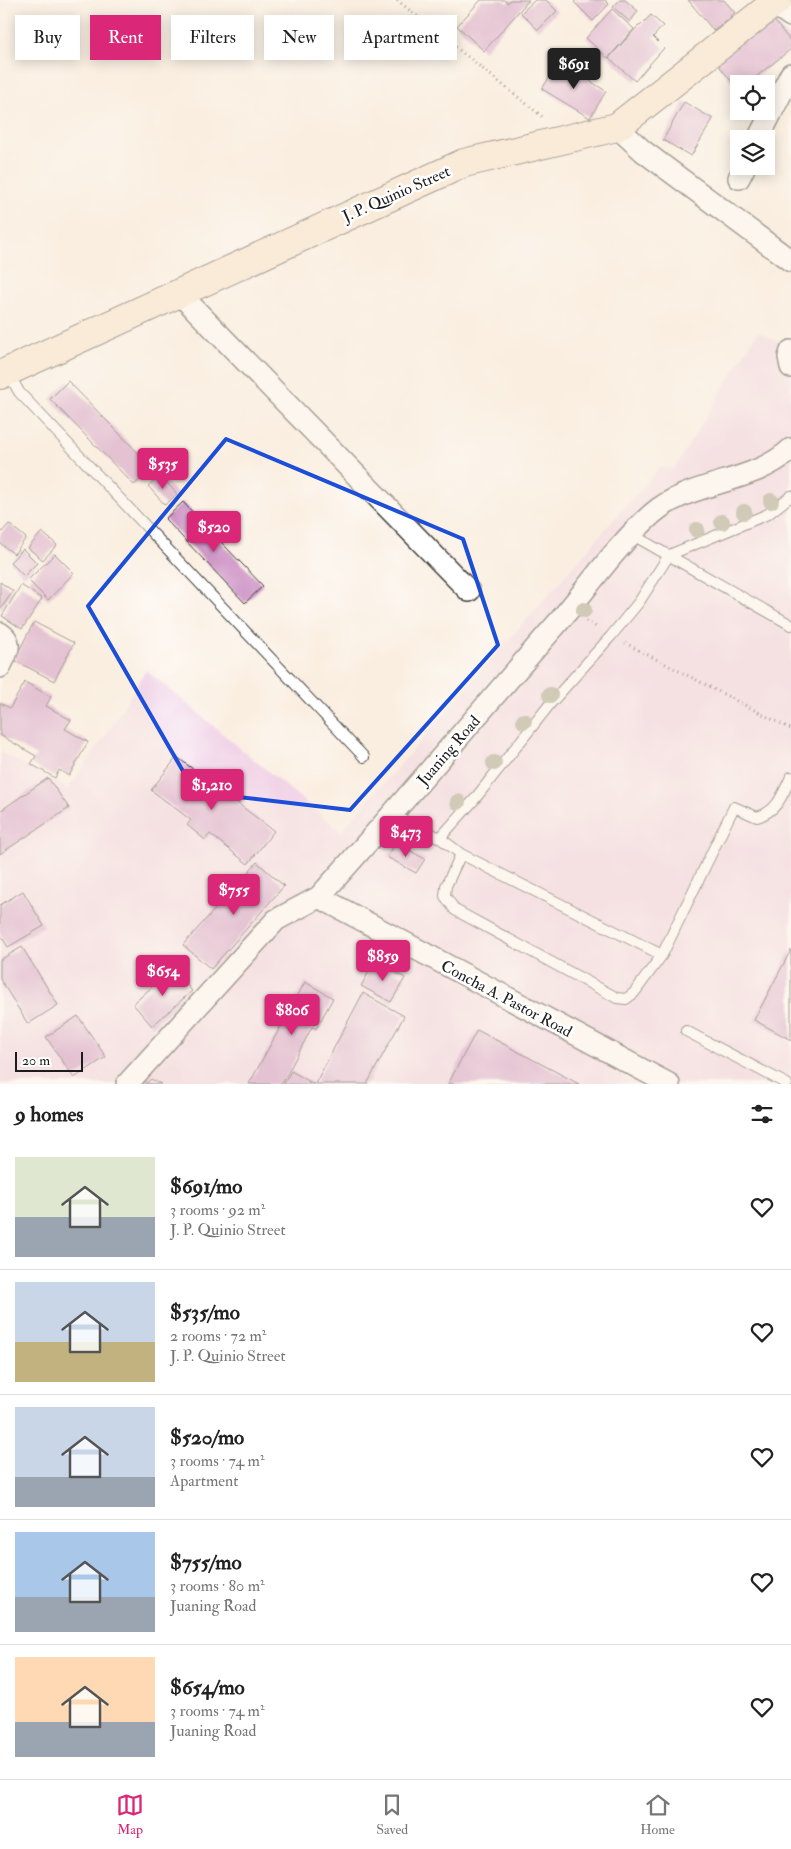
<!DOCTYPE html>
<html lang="en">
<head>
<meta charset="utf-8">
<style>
  body { margin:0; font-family:"IM FELL Double Pica",serif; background:#f2f2f2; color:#222; height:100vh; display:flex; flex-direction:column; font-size:19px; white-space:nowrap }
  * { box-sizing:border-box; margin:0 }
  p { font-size:16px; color:#767676 }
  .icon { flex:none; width:28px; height:28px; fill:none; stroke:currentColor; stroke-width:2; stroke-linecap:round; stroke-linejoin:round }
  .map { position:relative; height:1084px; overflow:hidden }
  .sheet { display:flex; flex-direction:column; background:#fff; flex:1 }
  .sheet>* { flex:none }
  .top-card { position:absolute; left:15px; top:15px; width:500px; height:45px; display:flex; gap:10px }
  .controls { position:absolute; left:730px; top:75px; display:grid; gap:10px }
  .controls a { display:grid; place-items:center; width:45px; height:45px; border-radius:0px; background:#fff; box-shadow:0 2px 12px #0003; font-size:25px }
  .scale { position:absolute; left:15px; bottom:12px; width:68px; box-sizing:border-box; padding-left:5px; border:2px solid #1c1c1c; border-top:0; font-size:14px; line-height:18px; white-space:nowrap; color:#1c1c1c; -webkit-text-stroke:4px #fff; paint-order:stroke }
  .price { position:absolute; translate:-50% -42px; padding:0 11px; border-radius:5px; background:#db2777; color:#fff; font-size:16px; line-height:32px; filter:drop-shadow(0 1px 2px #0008) }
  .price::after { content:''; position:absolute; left:50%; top:30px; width:15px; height:11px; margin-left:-8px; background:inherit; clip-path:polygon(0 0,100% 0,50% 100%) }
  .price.selected { background:#222; color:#fff }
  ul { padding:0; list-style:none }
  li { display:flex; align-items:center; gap:15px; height:125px; padding:0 15px }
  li+li { border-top:1px solid #e0e0e0 }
  li span { display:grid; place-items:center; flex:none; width:140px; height:100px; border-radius:0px; color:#555 }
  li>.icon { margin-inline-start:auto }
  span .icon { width:60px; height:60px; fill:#fffc; stroke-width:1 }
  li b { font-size:21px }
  h2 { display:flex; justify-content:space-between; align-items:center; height:60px; padding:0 15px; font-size:21px }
  .chip { padding:0 18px; border-radius:0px; background:#fff; box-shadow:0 2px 12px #0003; font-size:18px; line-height:45px }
  .chip.selected { background:#db2777; color:#fff }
  .tabs { display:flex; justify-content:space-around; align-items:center; height:70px; border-top:1px solid #e0e0e0; background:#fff; font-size:14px; color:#767676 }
  .tabs a { display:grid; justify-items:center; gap:2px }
  .tabs .selected { color:#db2777 }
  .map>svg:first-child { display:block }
  .built { fill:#f0d0e5 }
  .building { fill:#cb8dc2 }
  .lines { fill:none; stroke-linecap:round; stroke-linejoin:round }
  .lane-casing { stroke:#3d3c39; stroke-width:12 }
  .street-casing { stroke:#3d3c39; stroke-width:24 }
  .secondary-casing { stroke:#3d3c39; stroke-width:30 }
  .path { stroke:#3d3c39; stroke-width:3; stroke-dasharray:1 4; stroke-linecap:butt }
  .lane { stroke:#fff; stroke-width:10 }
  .street { stroke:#fff; stroke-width:21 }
  .secondary { stroke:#fbe5cf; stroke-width:28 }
  .tree { fill:#9d9d86 }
  .marked { fill:none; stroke:#1d4ed8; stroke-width:4; stroke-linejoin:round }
  .labels { text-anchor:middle; stroke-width:5; stroke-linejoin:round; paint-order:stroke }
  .street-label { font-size:16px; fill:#1c1c1c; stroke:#fff }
</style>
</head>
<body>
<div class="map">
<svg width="791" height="1084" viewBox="0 0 791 1084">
  <rect width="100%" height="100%" fill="#fff"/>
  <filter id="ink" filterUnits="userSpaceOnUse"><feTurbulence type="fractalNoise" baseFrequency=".02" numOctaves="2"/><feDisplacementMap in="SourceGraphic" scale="10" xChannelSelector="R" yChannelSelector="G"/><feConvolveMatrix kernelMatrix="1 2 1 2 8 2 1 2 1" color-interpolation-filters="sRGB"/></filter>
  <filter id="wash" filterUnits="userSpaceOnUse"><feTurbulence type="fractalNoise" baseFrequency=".0096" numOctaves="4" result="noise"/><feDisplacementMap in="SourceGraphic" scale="20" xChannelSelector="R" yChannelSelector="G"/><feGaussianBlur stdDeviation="1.12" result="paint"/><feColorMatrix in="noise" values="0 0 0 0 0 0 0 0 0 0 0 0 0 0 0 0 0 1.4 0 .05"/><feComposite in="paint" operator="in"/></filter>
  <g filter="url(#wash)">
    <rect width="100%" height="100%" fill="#faeee0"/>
    <path class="built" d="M758,332L791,347V1084H0V752L68,789L108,732L146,670L341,832L660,467L674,469Z"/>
    <g id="blocks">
      <path class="building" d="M481,0H504L508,3L510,0H529L484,51L457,26Z
        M535,0H546L557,11L538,30L521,13Z
        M576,0H605L609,4L593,21L574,2Z
        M620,0H625L638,11L630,22L613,7Z
        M688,0H724L735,13L714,31Z
        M612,9L634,29L608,58L586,38Z
        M651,15L663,26L653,37L664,48L635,81L609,58L639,25L640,26Z
        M772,18L791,42V49L747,84H739V91L716,62Z
        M559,62L606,91L590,118L542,89Z
        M684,102L713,119L691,156L663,140Z
        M68,381L153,468L134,485L50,399Z
        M160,475L177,494L165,505L148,486Z
        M183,502L263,586L245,603L165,519Z
        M9,524L26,538L14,554L0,543V534Z
        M42,532L57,545L43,560L28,548Z
        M23,549L37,563L24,576L10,562Z
        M55,554L74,573L48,600L28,580Z
        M0,582L13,591L0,610Z
        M21,585L42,599L22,629L2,616Z
        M34,622L74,643L54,681L14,660Z
        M25,682L51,697L46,706L71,720L65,729L88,742L69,776L59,770L55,778L31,764L36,756L0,735V703L10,708Z
        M177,757L274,831L248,864L210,834L205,840L187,825L191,820L151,790Z
        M48,778L69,808L0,854V811Z
        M396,843L425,859L416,873L387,857Z
        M257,862L284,886L211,969L183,945Z
        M23,891L44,926L8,947L0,934V905Z
        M22,947L58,1005L28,1024L0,979V960Z
        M791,950V1040L754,1020Z
        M375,961L405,978L391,1002L361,986Z
        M173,968L192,991L152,1026L133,1004Z
        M305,982L333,998L316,1029L312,1027L282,1084H249Z
        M363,993L404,1016L367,1084H315Z
        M78,1016L106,1057L74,1078L46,1037Z
        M477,1030L579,1084H448Z
        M291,1071L314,1084H284Z
        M151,1079L161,1084H145Z"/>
    </g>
  </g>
  <g filter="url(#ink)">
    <use href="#blocks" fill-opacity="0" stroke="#3d3c39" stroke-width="1"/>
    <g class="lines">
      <g class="lane-casing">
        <path id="lane" d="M8,372L19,392L364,757
          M631,534L791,625
          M392,815L440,838L461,854L662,955
          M440,838L474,800L550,704L611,636L639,602L669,555L768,514L791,496
          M461,854L446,886L445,896L455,910L617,998L626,999L634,993L662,955L734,807L757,817C778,811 782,795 791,777
          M686,1031L787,1084"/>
      </g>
      <g class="street-casing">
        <path id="street" d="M772,3L791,16
          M617,127L643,151L791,261
          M758,139L791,74
          M739,178L745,166
          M179,293L469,591
          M791,351L789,357L791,367
          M0,633C15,643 6,654 0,667
          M319,897L669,1084
          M127,1084L276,920L319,897C399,808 476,716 555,626C587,589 615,547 652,514C690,480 752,485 791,449"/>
      </g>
      <g class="secondary-casing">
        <path id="secondary" d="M0,375L464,163L617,127L778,0"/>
      </g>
      <path class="path" d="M397,0L544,118
        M586,621L598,628
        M625,643L791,729"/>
      <use href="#lane" class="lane"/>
      <use href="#street" class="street"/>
      <use href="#secondary" class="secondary"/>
    </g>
    <g class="tree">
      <circle cx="771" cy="501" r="8"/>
      <circle cx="744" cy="512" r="8"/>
      <circle cx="722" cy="522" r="8"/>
      <circle cx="697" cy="530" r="8"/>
      <circle cx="584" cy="610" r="8"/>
      <circle cx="550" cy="695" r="8"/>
      <circle cx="524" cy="721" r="8"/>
      <circle cx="494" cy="763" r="8"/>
      <circle cx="458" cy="802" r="8"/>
    </g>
  </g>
  <path d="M0 0H791V1084H0ZM226,439L463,539L498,645L350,810L195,792L88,606Z" fill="#faeee0" fill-opacity=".55" fill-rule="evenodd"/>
  <path class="marked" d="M226,439L463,539L498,645L350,810L195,792L88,606Z"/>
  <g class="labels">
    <g class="street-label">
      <text transform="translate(396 193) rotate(-24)" y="6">J. P. Quinio Street</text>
      <text transform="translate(448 750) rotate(-49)" y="6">Juaning Road</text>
      <text transform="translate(507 998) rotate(28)" y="6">Concha A. Pastor Road</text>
    </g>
  </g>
</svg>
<div class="controls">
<a><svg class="icon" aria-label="locate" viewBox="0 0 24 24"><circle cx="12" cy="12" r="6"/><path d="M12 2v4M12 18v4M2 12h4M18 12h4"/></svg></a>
<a><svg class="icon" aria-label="layers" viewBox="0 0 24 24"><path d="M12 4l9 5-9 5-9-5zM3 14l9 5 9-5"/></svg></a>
</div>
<div class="scale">20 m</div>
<b class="price selected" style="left:574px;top:90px">$691</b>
<b class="price" style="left:163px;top:490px">$535</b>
<b class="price" style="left:214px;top:553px">$520</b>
<b class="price" style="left:212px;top:811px">$1,210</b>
<b class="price" style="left:406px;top:858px">$473</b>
<b class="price" style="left:234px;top:916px">$755</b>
<b class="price" style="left:383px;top:982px">$859</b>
<b class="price" style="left:163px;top:997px">$654</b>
<b class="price" style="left:292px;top:1036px">$806</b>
<div class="top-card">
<a class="chip">Buy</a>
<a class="chip selected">Rent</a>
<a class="chip">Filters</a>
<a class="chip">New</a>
<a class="chip">Apartment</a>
</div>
</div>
<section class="sheet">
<h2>9 homes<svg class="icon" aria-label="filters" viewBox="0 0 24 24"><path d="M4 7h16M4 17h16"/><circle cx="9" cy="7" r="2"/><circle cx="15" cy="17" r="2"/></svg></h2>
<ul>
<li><span style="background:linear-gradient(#dfe7d0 60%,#9aa5b1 0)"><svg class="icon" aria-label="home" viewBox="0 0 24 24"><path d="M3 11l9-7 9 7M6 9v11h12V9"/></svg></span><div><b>$691/mo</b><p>3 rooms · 92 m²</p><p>J. P. Quinio Street</p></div><svg class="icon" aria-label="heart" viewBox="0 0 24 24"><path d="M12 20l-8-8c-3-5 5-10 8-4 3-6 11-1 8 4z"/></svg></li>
<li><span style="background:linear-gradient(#c9d6e8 60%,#c2b280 0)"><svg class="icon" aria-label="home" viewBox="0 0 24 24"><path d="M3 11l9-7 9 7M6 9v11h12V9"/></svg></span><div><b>$535/mo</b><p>2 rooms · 72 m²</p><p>J. P. Quinio Street</p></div><svg class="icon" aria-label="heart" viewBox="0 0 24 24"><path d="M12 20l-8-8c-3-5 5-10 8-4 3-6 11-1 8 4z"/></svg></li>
<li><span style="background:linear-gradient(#c9d6e8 70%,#9aa5b1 0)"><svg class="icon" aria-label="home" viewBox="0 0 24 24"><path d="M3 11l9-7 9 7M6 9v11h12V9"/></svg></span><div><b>$520/mo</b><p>3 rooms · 74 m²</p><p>Apartment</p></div><svg class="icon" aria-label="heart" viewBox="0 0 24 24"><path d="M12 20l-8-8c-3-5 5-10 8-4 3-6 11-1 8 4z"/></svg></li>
<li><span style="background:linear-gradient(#a9c7e8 65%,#9aa5b1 0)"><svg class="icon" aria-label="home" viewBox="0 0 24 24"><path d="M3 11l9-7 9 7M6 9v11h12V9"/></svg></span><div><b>$755/mo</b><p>3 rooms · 80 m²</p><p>Juaning Road</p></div><svg class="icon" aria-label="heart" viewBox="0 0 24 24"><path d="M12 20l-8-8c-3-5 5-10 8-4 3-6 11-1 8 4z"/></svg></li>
<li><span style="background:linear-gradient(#ffd9b3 65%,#9aa5b1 0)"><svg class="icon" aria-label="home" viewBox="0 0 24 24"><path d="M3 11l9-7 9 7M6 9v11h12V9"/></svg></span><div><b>$654/mo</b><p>3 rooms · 74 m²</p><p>Juaning Road</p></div><svg class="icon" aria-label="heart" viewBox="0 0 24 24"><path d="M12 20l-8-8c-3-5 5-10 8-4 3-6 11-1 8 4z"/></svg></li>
</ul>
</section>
<nav class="tabs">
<a class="selected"><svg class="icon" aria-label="map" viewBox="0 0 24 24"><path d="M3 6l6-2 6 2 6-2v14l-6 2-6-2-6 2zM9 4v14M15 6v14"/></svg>Map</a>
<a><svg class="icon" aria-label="saved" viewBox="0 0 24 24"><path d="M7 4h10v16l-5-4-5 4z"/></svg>Saved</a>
<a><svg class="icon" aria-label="home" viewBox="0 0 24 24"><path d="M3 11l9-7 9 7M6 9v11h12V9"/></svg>Home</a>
</nav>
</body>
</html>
